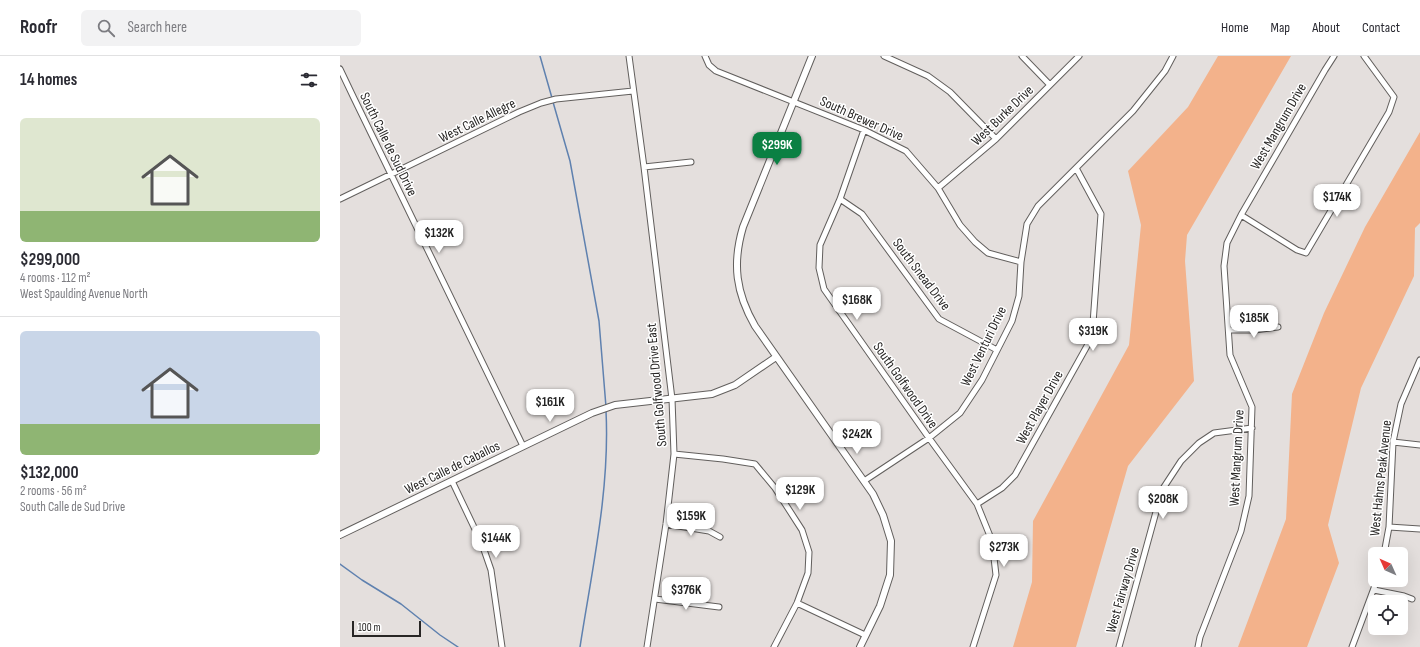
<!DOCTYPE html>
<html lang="en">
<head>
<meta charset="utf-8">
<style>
  body { margin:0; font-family:"Sofia Sans Condensed",sans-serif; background:#f2f2f3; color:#2b2b33; height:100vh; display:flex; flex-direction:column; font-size:15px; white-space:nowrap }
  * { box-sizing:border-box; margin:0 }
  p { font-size:13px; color:#7c7c81 }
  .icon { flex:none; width:22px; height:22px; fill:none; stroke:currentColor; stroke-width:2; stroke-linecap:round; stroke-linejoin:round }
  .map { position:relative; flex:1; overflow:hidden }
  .drawer { display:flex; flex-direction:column; background:#fff; width:340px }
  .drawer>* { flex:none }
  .needle { width:26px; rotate:315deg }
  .buttons { position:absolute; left:1028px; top:491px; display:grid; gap:8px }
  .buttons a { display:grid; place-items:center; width:40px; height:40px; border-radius:6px; background:#fff; box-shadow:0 4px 16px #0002; font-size:20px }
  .scale { position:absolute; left:12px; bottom:10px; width:69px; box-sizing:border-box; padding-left:4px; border:2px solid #282625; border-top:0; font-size:11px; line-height:14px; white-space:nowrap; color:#282625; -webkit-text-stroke:3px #fff; paint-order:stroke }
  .price { position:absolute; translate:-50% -34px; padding:0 9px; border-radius:8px; background:#fff; color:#222; font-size:13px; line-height:26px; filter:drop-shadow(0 1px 2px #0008) }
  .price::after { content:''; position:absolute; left:50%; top:24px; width:12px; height:9px; margin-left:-6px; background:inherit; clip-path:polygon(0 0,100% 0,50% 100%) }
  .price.active { background:#0b8043; color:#fff }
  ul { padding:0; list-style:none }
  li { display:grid; align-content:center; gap:8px; height:212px; padding:0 20px }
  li+li { border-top:1px solid #e1e1e2 }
  li span { display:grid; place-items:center; height:124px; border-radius:6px; color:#555 }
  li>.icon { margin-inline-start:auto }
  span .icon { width:72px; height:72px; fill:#fffc; stroke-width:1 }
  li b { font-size:17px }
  h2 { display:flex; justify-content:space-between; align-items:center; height:48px; padding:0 20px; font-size:17px }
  header { display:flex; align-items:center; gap:24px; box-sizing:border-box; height:56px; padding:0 20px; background:#fff; border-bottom:1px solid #e1e1e2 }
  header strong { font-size:19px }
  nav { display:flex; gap:22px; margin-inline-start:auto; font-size:14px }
  .search { width:280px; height:36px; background:#f2f2f3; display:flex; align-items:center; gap:10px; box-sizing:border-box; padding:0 14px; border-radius:6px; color:#7c7c81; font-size:15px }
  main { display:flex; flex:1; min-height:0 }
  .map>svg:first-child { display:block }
  .green { fill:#f3b28b }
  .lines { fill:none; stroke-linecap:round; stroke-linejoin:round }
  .stream { stroke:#5f81af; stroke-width:1.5 }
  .minor-casing { stroke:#625f5d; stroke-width:7 }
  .tertiary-casing { stroke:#625f5d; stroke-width:8 }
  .minor { stroke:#fff; stroke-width:5 }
  .tertiary { stroke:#fff; stroke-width:6 }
  .labels { text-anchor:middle; stroke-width:3; stroke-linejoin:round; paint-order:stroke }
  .street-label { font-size:14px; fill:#282625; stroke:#fff }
</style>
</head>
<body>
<header>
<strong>Roofr</strong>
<div class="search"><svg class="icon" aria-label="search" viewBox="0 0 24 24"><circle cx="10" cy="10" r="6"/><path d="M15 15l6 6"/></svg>Search here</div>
<nav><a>Home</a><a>Map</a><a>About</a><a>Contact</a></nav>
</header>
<main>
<section class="drawer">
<h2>14 homes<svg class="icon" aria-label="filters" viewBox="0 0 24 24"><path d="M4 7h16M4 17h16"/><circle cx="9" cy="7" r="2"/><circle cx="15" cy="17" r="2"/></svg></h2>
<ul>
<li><span style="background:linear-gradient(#dfe7d0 75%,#8fb573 0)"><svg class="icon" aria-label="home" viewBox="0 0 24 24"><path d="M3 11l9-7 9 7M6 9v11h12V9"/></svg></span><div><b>$299,000</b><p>4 rooms · 112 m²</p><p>West Spaulding Avenue North</p></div></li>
<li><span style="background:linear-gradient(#c9d6e8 75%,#8fb573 0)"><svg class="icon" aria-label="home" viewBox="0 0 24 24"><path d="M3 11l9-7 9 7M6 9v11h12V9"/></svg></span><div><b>$132,000</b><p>2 rooms · 56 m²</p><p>South Calle de Sud Drive</p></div></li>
</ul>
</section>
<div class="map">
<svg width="1080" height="591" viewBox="0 0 1080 591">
  <rect width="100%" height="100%" fill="#e4dfdd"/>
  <path class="green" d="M878,0H951L847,179L845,205L854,325L788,410L736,591H673L692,526L693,465L789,289L801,169L788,115L848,51Z
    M1080,76V167L1075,172L1074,220L1021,332L988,469L999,507L967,591H898L946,463L952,338L984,257L1025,171Z"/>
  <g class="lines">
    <path class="stream" d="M200,0L212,42
      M213,46L230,105L259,265L266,351
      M0,508L22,524L61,548L100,579L118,591
      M240,591C252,513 270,434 266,355"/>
    <g class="minor-casing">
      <path id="minor" d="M289,0L304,111L332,343L334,398L326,468L307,591
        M365,0L369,9L376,15L524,74L566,95L598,132L620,169L635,186L648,197L681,206
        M544,0L588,20L610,36L656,83
        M682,0L710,29
        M0,13C60,139 122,264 183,390
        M524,74L500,143L480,189L479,212L484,233L589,382L637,448L652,485L656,519L633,591
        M304,111L351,106
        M598,132L656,83L739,0
        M0,143L179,56L201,47L216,43L293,35
        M500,143L522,158L599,263L657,294
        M901,159L957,194L966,197L1049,56L1054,41L1024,0
        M889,274H915L938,271
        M1053,386L1080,389
        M334,398L383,403L415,408L435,432L462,474L469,496L468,517L457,547L434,591
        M112,425L142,488L151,514L162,591
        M524,425L589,382L620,357L642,324L672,265L679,240L681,206L687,168L698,150L793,55L825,15L833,0
        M637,448L662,432L675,419L752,281L761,158L736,112
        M326,468L369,475L380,481
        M1049,471L1080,473
        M1044,498L1049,471L1053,386L1061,348L1080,304
        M1034,534L1064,540L1072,543
        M315,543L379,551
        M457,547L525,579
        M779,591L822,434L841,405L859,387L874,377L912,372
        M858,591L860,581L901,475L909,440L912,351L890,299L884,210L887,187L901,159L985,14L994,0
        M1012,591L1037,524"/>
    </g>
    <g class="tertiary-casing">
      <path id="tertiary" d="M472,0L403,171C392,208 396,237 415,270L533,438L543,459L551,485L550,519L540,550L520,591
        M0,479L252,357L275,349L372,338L395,329L436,301"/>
    </g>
    <use href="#minor" class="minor"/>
    <use href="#tertiary" class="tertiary"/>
  </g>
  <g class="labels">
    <g class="street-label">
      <text transform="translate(662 59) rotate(-44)" y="5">West Burke Drive</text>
      <text transform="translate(522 62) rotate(24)" y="5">South Brewer Drive</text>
      <text transform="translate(137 64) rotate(-26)" y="5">West Calle Allegre</text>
      <text transform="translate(938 70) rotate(-60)" y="5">West Mangrum Drive</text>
      <text transform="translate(49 88) rotate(64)" y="5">South Calle de Sud Drive</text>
      <text transform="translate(582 218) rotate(53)" y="5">South Snead Drive</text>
      <text transform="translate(643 290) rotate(-64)" y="5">West Venturi Drive</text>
      <text transform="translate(316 329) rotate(-95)" y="5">South Golfwood Drive East</text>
      <text transform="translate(566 329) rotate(55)" y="5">South Golfwood Drive</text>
      <text transform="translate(699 351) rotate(-61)" y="5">West Player Drive</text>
      <text transform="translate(896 402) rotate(-87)" y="5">West Mangrum Drive</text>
      <text transform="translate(112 411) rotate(-26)" y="5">West Calle de Caballos</text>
      <text transform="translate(1040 422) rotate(-84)" y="5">West Hahns Peak Avenue</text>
      <text transform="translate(782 534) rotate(-74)" y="5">West Fairway Drive</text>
    </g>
  </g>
</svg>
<div class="buttons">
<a><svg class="needle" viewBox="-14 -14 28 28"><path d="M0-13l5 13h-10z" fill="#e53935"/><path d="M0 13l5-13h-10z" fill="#7c7c81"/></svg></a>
<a><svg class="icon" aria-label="locate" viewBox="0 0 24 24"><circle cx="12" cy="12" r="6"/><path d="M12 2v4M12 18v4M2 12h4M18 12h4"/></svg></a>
</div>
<div class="scale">100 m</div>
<b class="price active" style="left:437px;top:110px">$299K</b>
<b class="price" style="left:997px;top:162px">$174K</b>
<b class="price" style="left:99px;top:198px">$132K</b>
<b class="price" style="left:517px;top:265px">$168K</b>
<b class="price" style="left:914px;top:283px">$185K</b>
<b class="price" style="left:753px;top:296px">$319K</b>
<b class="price" style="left:210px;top:367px">$161K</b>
<b class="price" style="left:517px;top:399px">$242K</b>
<b class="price" style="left:460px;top:455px">$129K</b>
<b class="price" style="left:823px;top:464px">$208K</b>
<b class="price" style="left:351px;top:481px">$159K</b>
<b class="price" style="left:156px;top:503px">$144K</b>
<b class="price" style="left:664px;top:512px">$273K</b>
<b class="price" style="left:346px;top:555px">$376K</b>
</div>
</main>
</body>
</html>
